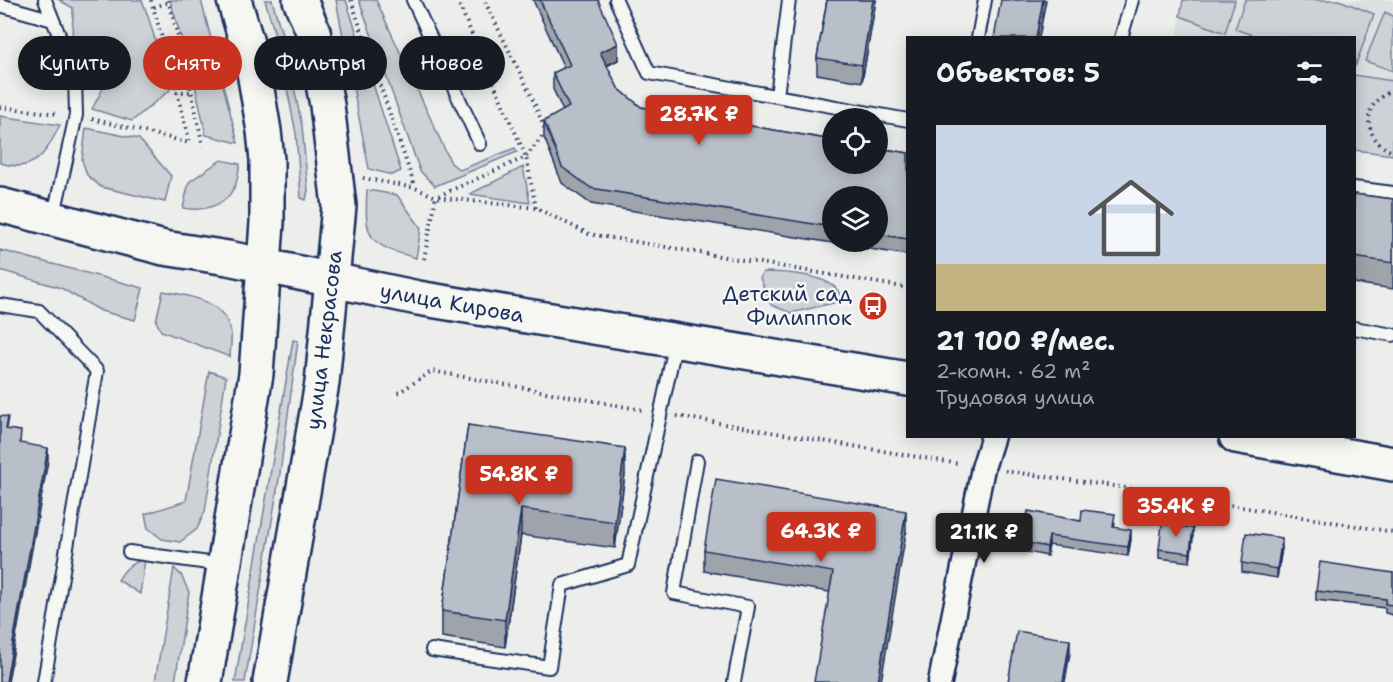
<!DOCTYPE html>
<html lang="ru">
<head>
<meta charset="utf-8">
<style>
  body { margin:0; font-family:"Shantell Sans",sans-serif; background:#242831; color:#f1f3f6; height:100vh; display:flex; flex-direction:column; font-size:22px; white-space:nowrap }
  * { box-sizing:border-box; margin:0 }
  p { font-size:20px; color:#9ea1a6 }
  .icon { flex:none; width:33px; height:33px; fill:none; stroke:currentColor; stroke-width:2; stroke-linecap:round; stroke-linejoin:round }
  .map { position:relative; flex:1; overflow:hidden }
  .details { position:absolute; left:906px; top:36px; width:450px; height:402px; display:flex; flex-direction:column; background:#171b24; border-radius:0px; box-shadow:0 3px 15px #0003 }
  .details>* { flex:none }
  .guide { position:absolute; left:18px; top:36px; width:570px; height:54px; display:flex; gap:12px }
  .tools { position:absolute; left:822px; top:108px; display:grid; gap:12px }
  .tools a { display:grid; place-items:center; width:66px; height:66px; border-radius:50%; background:#171b24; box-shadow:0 3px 15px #0003; font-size:30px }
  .price { position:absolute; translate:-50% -51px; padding:0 14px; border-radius:6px; background:#c8321e; color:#fff; font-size:20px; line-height:39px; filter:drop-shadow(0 2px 3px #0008) }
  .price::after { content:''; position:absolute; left:50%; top:36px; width:18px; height:14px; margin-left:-9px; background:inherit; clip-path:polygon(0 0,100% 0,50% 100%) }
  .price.current { background:#222; color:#fff }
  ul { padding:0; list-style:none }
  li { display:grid; align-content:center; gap:12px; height:318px; padding:0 30px }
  li span { display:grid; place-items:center; height:186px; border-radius:0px; color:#555 }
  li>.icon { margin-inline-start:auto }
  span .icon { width:108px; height:108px; fill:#fffc; stroke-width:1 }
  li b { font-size:26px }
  h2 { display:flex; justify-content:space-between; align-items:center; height:72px; padding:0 30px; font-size:26px }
  .tag { padding:0 21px; border-radius:27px; background:#171b24; box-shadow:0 3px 15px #0003; font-size:21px; line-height:54px }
  .tag.current { background:#c8321e; color:#fff }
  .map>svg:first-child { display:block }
  .built { fill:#dde0e1 }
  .green { fill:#ced2d7; stroke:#74809a; stroke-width:1.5 }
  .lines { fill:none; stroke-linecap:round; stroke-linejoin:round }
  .service-casing { stroke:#1b2f5e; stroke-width:16 }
  .minor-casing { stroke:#1b2f5e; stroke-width:27 }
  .primary-casing { stroke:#1b2f5e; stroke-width:38 }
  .path { stroke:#1b2f5e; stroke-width:4; stroke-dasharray:1.5 4.5; stroke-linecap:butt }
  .service { stroke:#f6f6f2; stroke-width:12 }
  .minor { stroke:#f6f6f2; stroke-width:22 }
  .primary { stroke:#f6f6f2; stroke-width:33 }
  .wall { fill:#9fa4ac; stroke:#1b2f5e; stroke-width:1.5; fill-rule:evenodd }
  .shaded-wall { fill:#82868c; stroke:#1b2f5e; stroke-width:1.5 }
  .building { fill:#b9bfc8; stroke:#1b2f5e; stroke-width:1.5 }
  .labels { text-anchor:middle; stroke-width:5; stroke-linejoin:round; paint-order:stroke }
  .poi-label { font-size:21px; fill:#1b2f5e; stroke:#f6f6f2; text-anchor:end }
  .street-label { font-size:21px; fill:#1b2f5e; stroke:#f6f6f2 }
</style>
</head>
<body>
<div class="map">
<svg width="1393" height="682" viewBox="0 0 1393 682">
  <rect width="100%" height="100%" fill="#edeeec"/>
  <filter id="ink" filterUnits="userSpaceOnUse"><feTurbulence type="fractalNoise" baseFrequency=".0167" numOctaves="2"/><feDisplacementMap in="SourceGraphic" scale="12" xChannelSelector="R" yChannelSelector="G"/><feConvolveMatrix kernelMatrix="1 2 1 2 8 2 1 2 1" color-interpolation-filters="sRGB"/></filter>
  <g filter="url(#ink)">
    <path class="built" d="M1183,0H1393V80L1355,73L1354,38H1177Z"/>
    <path class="green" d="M59,0H142L148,16L170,90L132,121L92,109L107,81L101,62L81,53L72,43L73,8Z
      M170,0H201L238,143L206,135L195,85Z
      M265,0H272L286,48L302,126L308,190L306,200L301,198L296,133L279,49Z
      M336,0H346L401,171L392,175L369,169Z
      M359,0H376L451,163L460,170L515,148L517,152L435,186L420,171Z
      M1183,0H1235L1225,33L1180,16Z
      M1245,0H1339L1374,14L1355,67L1354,38L1258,37L1235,29Z
      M1385,12L1393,16V71L1365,61Z
      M1354,75L1393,81V155L1355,150Z
      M0,116L60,125C46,153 35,174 0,163Z
      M86,128L139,139L171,176L165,202L101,187L87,175L82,160Z
      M221,160L240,164C238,172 238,182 234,188C224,207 202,212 183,208L189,182Z
      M523,167L530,203L470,194Z
      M367,190L397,195L421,228L416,258C369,245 364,240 367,190Z
      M0,250L143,288L135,320L101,311L61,288L0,270Z
      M763,272C783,272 831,274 840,294L837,302L791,313L771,305L760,278Z
      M163,291C190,296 225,300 231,333C232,341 230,350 230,357L161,331L156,321Z
      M293,340L298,341L280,473L245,682H235Z
      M209,371L226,377L205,511L197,529L180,542L162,539L148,528L145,514L186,501Z
      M145,559L140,594L118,580C125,568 131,563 145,559Z
      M174,568L181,575L189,592L175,682H155Z"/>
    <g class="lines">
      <g class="service-casing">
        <path id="service" d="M45,0L75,75L76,115L53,219
          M413,0L480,144
          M616,0L649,73L908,120
          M0,5L53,20
          M978,38L985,0
          M1121,38L1132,0
          M777,96L789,0
          M1354,188L1393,193
          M0,305L39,311L97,371L44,682
          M1354,328L1393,335
          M697,461L674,593L748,607L734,682
          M129,552L223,565
          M432,650L549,667L562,585L628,565L676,341"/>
      </g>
      <g class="minor-casing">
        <path id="minor" d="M940,682L983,468L993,436"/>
      </g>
      <g class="primary-casing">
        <path id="primary" d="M0,205L164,248L228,258L418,298L908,379
          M1236,436L1393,464
          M205,682L256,374L267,223V160L264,131L252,60L234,0
          M270,682L322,383L339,206L327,105L313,31L300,0"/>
      </g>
      <path class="path" d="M151,0L173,76L190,143
        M168,0L185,62L203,146
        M351,0L415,187
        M457,0L526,157L536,208
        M154,7L169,2
        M166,50L181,48
        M1393,91C1360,101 1362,140 1393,152
        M176,92H191
        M0,107L58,114
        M92,119L190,143
        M363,178L415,188L436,197L536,208L589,234L908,288
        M424,259L436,197L526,157L546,132L531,95L484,0
        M398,393L432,371L643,410
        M677,416L959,464
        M1005,471L1120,487L1393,532"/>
      <use href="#service" class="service"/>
      <use href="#minor" class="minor"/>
      <use href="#primary" class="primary"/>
    </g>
    <path class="wall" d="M533,0H598L618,60L607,66L618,88L641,107L908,153V255L591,204L562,183L544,137V121L563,111L553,89V73L564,68ZM832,196H878V242H832Z
      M827,0H876L862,82L817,74V58Z
      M1354,194L1393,199V289L1354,283Z
      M468,425L625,474L615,548L521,535L505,647L442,637V611Z
      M1081,521L1115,524L1114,527L1131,539L1128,556L1049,545L1047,556L1023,551V542Z
      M906,533L829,592L704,571V550Z
      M1193,537L1190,562L1159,558V549Z
      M1282,548L1277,578L1242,572V563Z
      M1393,573V615L1385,613V608L1316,600V591Z"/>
    <path class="shaded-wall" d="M873,0H876L862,82V65Z
      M1043,0H1046L1039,38H1036Z
      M618,44V60L600,68V52Z
      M48,448V461L8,682H6Z
      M625,448V474L615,548V522Z
      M521,509V535L505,647V620Z
      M906,511V533L881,682H878Z
      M1193,528V537L1190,562V553Z
      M1131,530V539L1128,556V547Z
      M1049,536V545L1047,556V547Z
      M1282,538V548L1277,578V569Z
      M1070,640V653L1065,682H1063Z"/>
    <path class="building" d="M540,0H598L618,44L600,52L618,88L641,107L832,140V164H878V148L908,153V239L878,234V196H832V227L591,188L562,167L544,121L569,107L553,73L570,65Z
      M827,0H873L862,65L817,58Z
      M1001,0H1043L1036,38H994Z
      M1354,194L1393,199V263L1354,257Z
      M0,416L8,417L6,429L21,431L20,443L48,448L6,682H0Z
      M468,425L625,448L615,522L521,509L505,620L442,611Z
      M716,479L906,511L878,682H814L833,572L704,550Z
      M1082,510L1115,514L1113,527L1131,530L1128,547L1049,536L1047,547L1023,542L1028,511L1081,521Z
      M1162,524L1193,528L1190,553L1159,549Z
      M1246,533L1282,538L1277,569L1242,563Z
      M1320,562L1393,573V605L1385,604L1386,599L1316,591Z
      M1017,631L1070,640L1063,682H1008Z"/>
  </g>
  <defs>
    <g id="bus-disc" transform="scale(1.5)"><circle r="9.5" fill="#c8321e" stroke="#f6f6f2"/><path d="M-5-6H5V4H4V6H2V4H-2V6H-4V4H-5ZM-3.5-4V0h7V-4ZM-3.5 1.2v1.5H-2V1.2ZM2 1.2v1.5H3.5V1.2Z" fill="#fff"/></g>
  </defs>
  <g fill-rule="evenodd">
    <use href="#bus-disc" x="873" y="306"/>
  </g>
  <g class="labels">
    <g class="poi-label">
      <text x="852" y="301">Детский сад<tspan x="852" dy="24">Филиппок</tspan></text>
    </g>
    <g class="street-label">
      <text transform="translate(452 303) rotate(10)" y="7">улица Кирова</text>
      <text transform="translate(324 340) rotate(-83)" y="7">улица Некрасова</text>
    </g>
  </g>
</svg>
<div class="tools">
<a><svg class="icon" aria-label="locate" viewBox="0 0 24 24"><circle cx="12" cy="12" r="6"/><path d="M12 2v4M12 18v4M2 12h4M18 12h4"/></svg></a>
<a><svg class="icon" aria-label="layers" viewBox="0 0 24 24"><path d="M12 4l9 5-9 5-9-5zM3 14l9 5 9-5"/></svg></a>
</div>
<b class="price" style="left:699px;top:146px">28.7K ₽</b>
<b class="price" style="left:519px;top:506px">54.8K ₽</b>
<b class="price" style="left:1176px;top:538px">35.4K ₽</b>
<b class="price" style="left:821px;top:563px">64.3K ₽</b>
<b class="price current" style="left:984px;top:564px">21.1K ₽</b>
<div class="guide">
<a class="tag">Купить</a>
<a class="tag current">Снять</a>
<a class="tag">Фильтры</a>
<a class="tag">Новое</a>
</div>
<section class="details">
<h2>Объектов: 5<svg class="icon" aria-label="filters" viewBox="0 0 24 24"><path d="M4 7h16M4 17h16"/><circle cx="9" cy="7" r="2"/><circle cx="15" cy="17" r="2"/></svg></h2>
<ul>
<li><span style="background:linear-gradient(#c9d6e8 75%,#c2b280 0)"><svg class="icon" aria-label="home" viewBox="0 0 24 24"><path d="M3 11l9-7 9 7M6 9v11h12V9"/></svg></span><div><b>21 100 ₽/мес.</b><p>2-комн. · 62 m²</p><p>Трудовая улица</p></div></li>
</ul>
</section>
</div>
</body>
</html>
